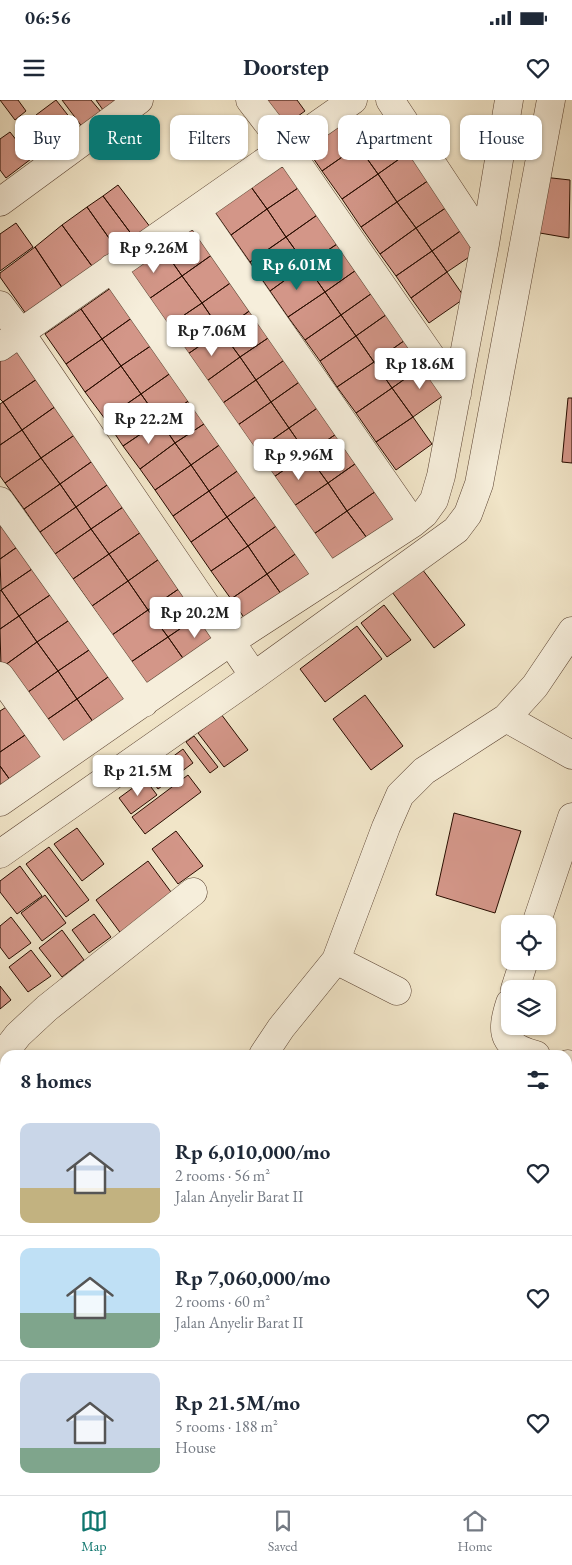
<!DOCTYPE html>
<html lang="en">
<head>
<meta charset="utf-8">
<style>
  body { margin:0; font-family:"EB Garamond",serif; background:#f6f6f7; color:#1f2937; height:100vh; display:flex; flex-direction:column; font-size:19px; white-space:nowrap }
  * { box-sizing:border-box; margin:0 }
  p { font-size:16px; color:#747a83 }
  .icon { flex:none; width:28px; height:28px; fill:none; stroke:currentColor; stroke-width:2; stroke-linecap:round; stroke-linejoin:round }
  .map { position:relative; flex:1; overflow:hidden }
  .drawer { position:absolute; left:0px; top:950px; width:572px; height:445px; display:flex; flex-direction:column; background:#fff; border-radius:15px 15px 0 0; box-shadow:0 1px 4px #0004 }
  .drawer>* { flex:none }
  .banner { position:absolute; left:15px; top:15px; width:542px; height:45px; display:flex; gap:10px }
  .tools { position:absolute; left:501px; top:815px; display:grid; gap:10px }
  .tools a { display:grid; place-items:center; width:55px; height:55px; border-radius:10px; background:#fff; box-shadow:0 1px 4px #0004; font-size:25px }
  .price { position:absolute; translate:-50% -42px; padding:0 11px; border-radius:5px; background:#fff; color:#222; font-size:16px; line-height:32px; filter:drop-shadow(0 1px 2px #0008) }
  .price::after { content:''; position:absolute; left:50%; top:30px; width:15px; height:11px; margin-left:-8px; background:inherit; clip-path:polygon(0 0,100% 0,50% 100%) }
  .price.on { background:#0f766e; color:#fff }
  ul { padding:0; list-style:none }
  li { display:flex; align-items:center; gap:15px; height:125px; padding:0 20px }
  li+li { border-top:1px solid #e0e1e3 }
  li span { display:grid; place-items:center; flex:none; width:140px; height:100px; border-radius:10px; color:#555 }
  li>.icon { margin-inline-start:auto }
  span .icon { width:60px; height:60px; fill:#fffc; stroke-width:1 }
  li b { font-size:21px }
  h2 { display:flex; justify-content:space-between; align-items:center; height:60px; padding:0 20px; font-size:21px }
  .chip { padding:0 18px; border-radius:10px; background:#fff; box-shadow:0 1px 4px #0004; font-size:18px; line-height:45px }
  .chip.on { background:#0f766e; color:#fff }
  .status { display:flex; justify-content:space-between; align-items:center; height:35px; padding:0 25px; background:#fff; direction:ltr }
  .status svg { height:14px; fill:currentColor }
  header { display:flex; justify-content:space-between; align-items:center; height:65px; padding:0 20px; background:#fff; font-size:22px; font-weight:700 }
  .dock { display:flex; justify-content:space-around; align-items:center; height:70px; border-top:1px solid #e0e1e3; background:#fff; font-size:14px; color:#747a83 }
  .dock a { display:grid; justify-items:center; gap:2px }
  .dock .on { color:#0f766e }
  .map>svg:first-child { display:block }
  .building { fill:#d39688; stroke:#290d00 }
  .lines { fill:none; stroke-linecap:round; stroke-linejoin:round }
  .minor-casing { stroke:#5b4332; stroke-width:29 }
  .minor { stroke:#f6eedb; stroke-width:28 }
</style>
</head>
<body>
<div class="status"><b>06:56</b><svg viewBox="0 0 49 12"><path d="M0 12V9h3v3zM5 12V6h3v6zM10 12V3h3v9zM15 12V0h3v12zM26 1h20v11H26zM47 4h2v5h-2z"/></svg></div>
<header><svg class="icon" aria-label="menu" viewBox="0 0 24 24"><path d="M4 6h16M4 12h16M4 18h16"/></svg>Doorstep<svg class="icon" aria-label="heart" viewBox="0 0 24 24"><path d="M12 20l-8-8c-3-5 5-10 8-4 3-6 11-1 8 4z"/></svg></header>
<div class="map">
<svg width="572" height="1395" viewBox="0 0 572 1395">
  <rect width="100%" height="100%" fill="#f1e5c8"/>
  <filter id="stains"><feTurbulence type="fractalNoise" baseFrequency=".004" numOctaves="4"/><feColorMatrix values="0 0 0 0 .2 0 0 0 0 .09 0 0 0 0 .02 0 0 0 .5 -.17"/></filter>
  <radialGradient id="worn" r=".72"><stop offset=".6" stop-color="#630" stop-opacity="0"/><stop offset="1" stop-color="#630" stop-opacity=".3"/></radialGradient>
  <path class="building" d="M0,0H18L26,11L15,20Z
    M56,0L78,28L57,43L36,15Z
    M62,0H91L102,13L83,28Z
    M96,0H116L103,10Z
    M267,0H297L305,11L283,27Z
    M30,17L53,47L43,54L20,24Z
    M337,19L358,46L322,71L302,42Z
    M393,22L412,50L378,74L358,46Z
    M10,32L31,59L6,78L0,70V39Z
    M358,46L378,74L342,99L322,71Z
    M412,50L432,78L397,102L378,74Z
    M280,56L301,86L267,109L246,80Z
    M378,74L397,102L361,127L342,99Z
    M543,77L570,80L569,138L534,132Z
    M432,78L450,105L416,128L397,102Z
    M246,80L267,109L231,135L210,105Z
    M118,85L154,132L138,143L103,96Z
    M301,86L320,113L286,137L267,109Z
    M103,96L138,143L121,155L87,107Z
    M397,102L416,128L380,154L361,127Z
    M450,105L466,127L432,151L416,128Z
    M87,107L121,155L97,173L62,125Z
    M267,109L286,137L250,162L231,135Z
    M320,113L340,142L306,165L286,137Z
    M196,122L216,152L182,176L161,146Z
    M16,123L33,147L0,171V134Z
    M62,125L97,173L67,195L35,147Z
    M466,127L481,149L447,172L432,151Z
    M416,128L432,151L396,176L380,154Z
    M286,137L306,165L270,191L250,162Z
    M340,142L359,168L325,192L306,165Z
    M161,146L182,176L146,201L125,171Z
    M35,147L67,195L31,221L0,177V173Z
    M432,151L447,172L411,198L396,176Z
    M216,152L236,179L202,203L182,176Z
    M306,165L325,192L288,217L270,191Z
    M359,168L375,191L341,215L325,192Z
    M447,172L465,198L429,223L411,198Z
    M182,176L202,203L165,228L146,201Z
    M236,179L255,207L221,231L202,203Z
    M115,185L136,215L102,239L81,209Z
    M375,191L390,212L356,236L341,215Z
    M325,192L341,215L305,240L288,217Z
    M202,203L221,231L185,256L165,228Z
    M255,207L274,234L240,257L221,231Z
    M81,209L102,239L66,264L45,234Z
    M390,212L408,238L374,262L356,236Z
    M136,215L155,243L121,266L102,239Z
    M341,215L356,236L320,261L305,240Z
    M221,231L240,257L204,283L185,256Z
    M274,234L290,256L256,280L240,257Z
    M356,236L374,262L337,287L320,261Z
    M408,238L426,264L392,288L374,262Z
    M102,239L121,266L85,292L66,264Z
    M155,243L175,270L141,294L121,266Z
    M16,249L37,279L3,302L0,299V260Z
    M290,256L305,278L271,302L256,280Z
    M240,257L256,280L220,305L204,283Z
    M374,262L392,288L356,313L337,287Z
    M426,264L447,293L413,317L392,288Z
    M121,266L141,294L105,319L85,292Z
    M175,270L194,297L160,321L141,294Z
    M305,278L323,304L289,328L271,302Z
    M37,279L56,306L22,330L3,302Z
    M256,280L271,302L235,327L220,305Z
    M392,288L413,317L376,342L356,313Z
    M141,294L160,321L123,346L105,319Z
    M194,297L210,320L175,343L160,321Z
    M568,298H572V363L562,362Z
    M3,302L22,330L0,345V304Z
    M271,302L289,328L253,353L235,327Z
    M323,304L342,330L307,354L289,328Z
    M56,306L76,334L41,358L22,330Z
    M413,317L432,344L396,370L376,342Z
    M210,320L225,341L191,365L175,343Z
    M160,321L175,343L140,369L123,346Z
    M289,328L307,354L271,379L253,353Z
    M22,330L41,358L5,383L0,376V345Z
    M342,330L362,359L328,383L307,354Z
    M76,334L94,360L60,384L41,358Z
    M225,341L243,367L209,391L191,365Z
    M175,343L191,365L155,390L140,369Z
    M307,354L328,383L291,408L271,379Z
    M41,358L60,384L24,409L5,383Z
    M362,359L382,387L347,411L328,383Z
    M94,360L110,383L76,407L60,384Z
    M191,365L209,391L173,416L155,390Z
    M243,367L261,393L227,417L209,391Z
    M110,383L126,405L91,429L76,407Z
    M328,383L347,411L311,436L291,408Z
    M60,384L76,407L40,432L24,409Z
    M382,387L401,414L367,438L347,411Z
    M209,391L227,417L191,442L173,416Z
    M261,393L282,422L248,446L227,417Z
    M126,405L144,430L109,454L91,429Z
    M76,407L91,429L55,454L40,432Z
    M347,411L367,438L330,463L311,436Z
    M227,417L248,446L211,471L191,442Z
    M282,422L301,450L267,474L248,446Z
    M4,423L20,445L0,459V425Z
    M91,429L109,454L73,479L55,454Z
    M144,430L162,457L128,481L109,454Z
    M20,445L35,467L1,490L0,459Z
    M248,446L267,474L231,499L211,471Z
    M301,450L320,477L286,501L267,474Z
    M109,454L128,481L92,506L73,479Z
    M162,457L183,486L148,510L128,481Z
    M35,467L53,493L19,516L1,490Z
    M422,469L465,525L434,548L392,492Z
    M267,474L286,501L250,526L231,499Z
    M128,481L148,510L112,535L92,506Z
    M183,486L202,514L168,537L148,510Z
    M1,490L19,516L0,529V491Z
    M53,493L71,519L37,542L19,516Z
    M384,505L411,540L387,557L361,523Z
    M148,510L168,537L131,562L112,535Z
    M202,514L221,541L187,564L168,537Z
    M19,516L37,542L1,568L0,529Z
    M71,519L92,548L58,571L37,542Z
    M357,526L382,559L325,602L300,569Z
    M168,537L187,564L151,590L131,562Z
    M37,542L58,571L21,597L1,568Z
    M92,548L111,575L77,599L58,571Z
    M58,571L77,599L41,624L21,597Z
    M111,575L130,603L96,626L77,599Z
    M365,595L403,646L371,670L333,619Z
    M77,599L96,626L60,652L41,624Z
    M8,606L28,633L0,652V611Z
    M221,614L248,650L224,667L198,633Z
    M28,633L47,660L13,684L0,666V652Z
    M194,636L218,667L210,673L186,642Z
    M183,649L193,663L158,689L148,675Z
    M0,666L13,684L0,693Z
    M188,675L201,692L145,734L132,717Z
    M145,679L157,695L131,714L119,698Z
    M454,713L521,731L495,813L436,795Z
    M77,728L104,764L82,781L54,744Z
    M176,731L203,766L178,784L152,749Z
    M49,747L89,800L66,817L26,764Z
    M148,761L174,796L122,835L96,800Z
    M20,766L42,796L17,814L0,792V781Z
    M45,795L66,823L42,841L21,813Z
    M94,814L111,837L89,853L72,830Z
    M11,817L31,843L9,859L0,847V826Z
    M62,830L84,860L62,877L39,848Z
    M31,850L51,876L28,892L9,867Z
    M0,886L11,900L0,909Z
    M568,1031L572,1032V1060L568,1059Z
    M0,1126L5,1128V1161L0,1160Z
    M568,1151L572,1153V1205L568,1203Z
    M0,1165L5,1167V1207L0,1221Z
    M0,1228L5,1230V1260L0,1258Z
    M569,1253L572,1255V1292L568,1306V1256Z
    M568,1330L572,1331V1363L568,1362Z
    M568,1375L572,1376L571,1395H547L548,1390H568Z
    M36,1390H81L78,1395H46L35,1393Z
    M82,1390H108L107,1395H80Z
    M280,1390H322L320,1395H289L279,1392Z
    M329,1390H391L388,1395H327Z
    M435,1390H449L454,1392L453,1395H433Z
    M494,1390H536L540,1391L539,1395H493Z"/>
  <g class="lines">
    <g class="minor-casing">
      <path id="minor" d="M250,0L286,47L457,294
        M390,0L485,144
        M0,102L139,0
        M196,110L413,423
        M112,168L329,478
        M0,205L20,232L254,576
        M0,247L353,0
        M0,401L144,603
        M0,576L60,660
        M506,618L572,655
        M0,702L230,542L413,423L424,414L434,400L441,376L485,144L509,0
        M0,754L254,576L456,430L468,414L479,384L551,0
        M536,824L572,717
        M336,860L397,891
        M515,889L524,861
        M510,903C500,934 503,946 536,955
        M263,955L281,928L336,860L386,727L400,695L424,671L506,618L535,586L572,531
        M0,958L18,935L47,908L193,792
        M568,964L572,965
        M568,1234L572,1236
        M223,1390L239,1395
        M122,1395L125,1390"/>
    </g>
    <use href="#minor" class="minor"/>
  </g>
  <rect width="100%" height="100%" filter="url(#stains)"/>
  <rect width="100%" height="100%" fill="url(#worn)"/>
</svg>
<div class="tools">
<a><svg class="icon" aria-label="locate" viewBox="0 0 24 24"><circle cx="12" cy="12" r="6"/><path d="M12 2v4M12 18v4M2 12h4M18 12h4"/></svg></a>
<a><svg class="icon" aria-label="layers" viewBox="0 0 24 24"><path d="M12 4l9 5-9 5-9-5zM3 14l9 5 9-5"/></svg></a>
</div>
<b class="price" style="left:154px;top:174px">Rp 9.26M</b>
<b class="price on" style="left:297px;top:191px">Rp 6.01M</b>
<b class="price" style="left:212px;top:257px">Rp 7.06M</b>
<b class="price" style="left:420px;top:290px">Rp 18.6M</b>
<b class="price" style="left:149px;top:345px">Rp 22.2M</b>
<b class="price" style="left:299px;top:381px">Rp 9.96M</b>
<b class="price" style="left:195px;top:539px">Rp 20.2M</b>
<b class="price" style="left:138px;top:697px">Rp 21.5M</b>
<div class="banner">
<a class="chip">Buy</a>
<a class="chip on">Rent</a>
<a class="chip">Filters</a>
<a class="chip">New</a>
<a class="chip">Apartment</a>
<a class="chip">House</a>
</div>
<section class="drawer">
<h2>8 homes<svg class="icon" aria-label="filters" viewBox="0 0 24 24"><path d="M4 7h16M4 17h16"/><circle cx="9" cy="7" r="2"/><circle cx="15" cy="17" r="2"/></svg></h2>
<ul>
<li><span style="background:linear-gradient(#c9d6e8 65%,#c2b280 0)"><svg class="icon" aria-label="home" viewBox="0 0 24 24"><path d="M3 11l9-7 9 7M6 9v11h12V9"/></svg></span><div><b>Rp 6,010,000/mo</b><p>2 rooms · 56 m²</p><p>Jalan Anyelir Barat II</p></div><svg class="icon" aria-label="heart" viewBox="0 0 24 24"><path d="M12 20l-8-8c-3-5 5-10 8-4 3-6 11-1 8 4z"/></svg></li>
<li><span style="background:linear-gradient(#bfe0f5 65%,#7fa58c 0)"><svg class="icon" aria-label="home" viewBox="0 0 24 24"><path d="M3 11l9-7 9 7M6 9v11h12V9"/></svg></span><div><b>Rp 7,060,000/mo</b><p>2 rooms · 60 m²</p><p>Jalan Anyelir Barat II</p></div><svg class="icon" aria-label="heart" viewBox="0 0 24 24"><path d="M12 20l-8-8c-3-5 5-10 8-4 3-6 11-1 8 4z"/></svg></li>
<li><span style="background:linear-gradient(#c9d6e8 75%,#7fa58c 0)"><svg class="icon" aria-label="home" viewBox="0 0 24 24"><path d="M3 11l9-7 9 7M6 9v11h12V9"/></svg></span><div><b>Rp 21.5M/mo</b><p>5 rooms · 188 m²</p><p>House</p></div><svg class="icon" aria-label="heart" viewBox="0 0 24 24"><path d="M12 20l-8-8c-3-5 5-10 8-4 3-6 11-1 8 4z"/></svg></li>
</ul>
</section>
</div>
<nav class="dock">
<a class="on"><svg class="icon" aria-label="map" viewBox="0 0 24 24"><path d="M3 6l6-2 6 2 6-2v14l-6 2-6-2-6 2zM9 4v14M15 6v14"/></svg>Map</a>
<a><svg class="icon" aria-label="saved" viewBox="0 0 24 24"><path d="M7 4h10v16l-5-4-5 4z"/></svg>Saved</a>
<a><svg class="icon" aria-label="home" viewBox="0 0 24 24"><path d="M3 11l9-7 9 7M6 9v11h12V9"/></svg>Home</a>
</nav>
</body>
</html>
